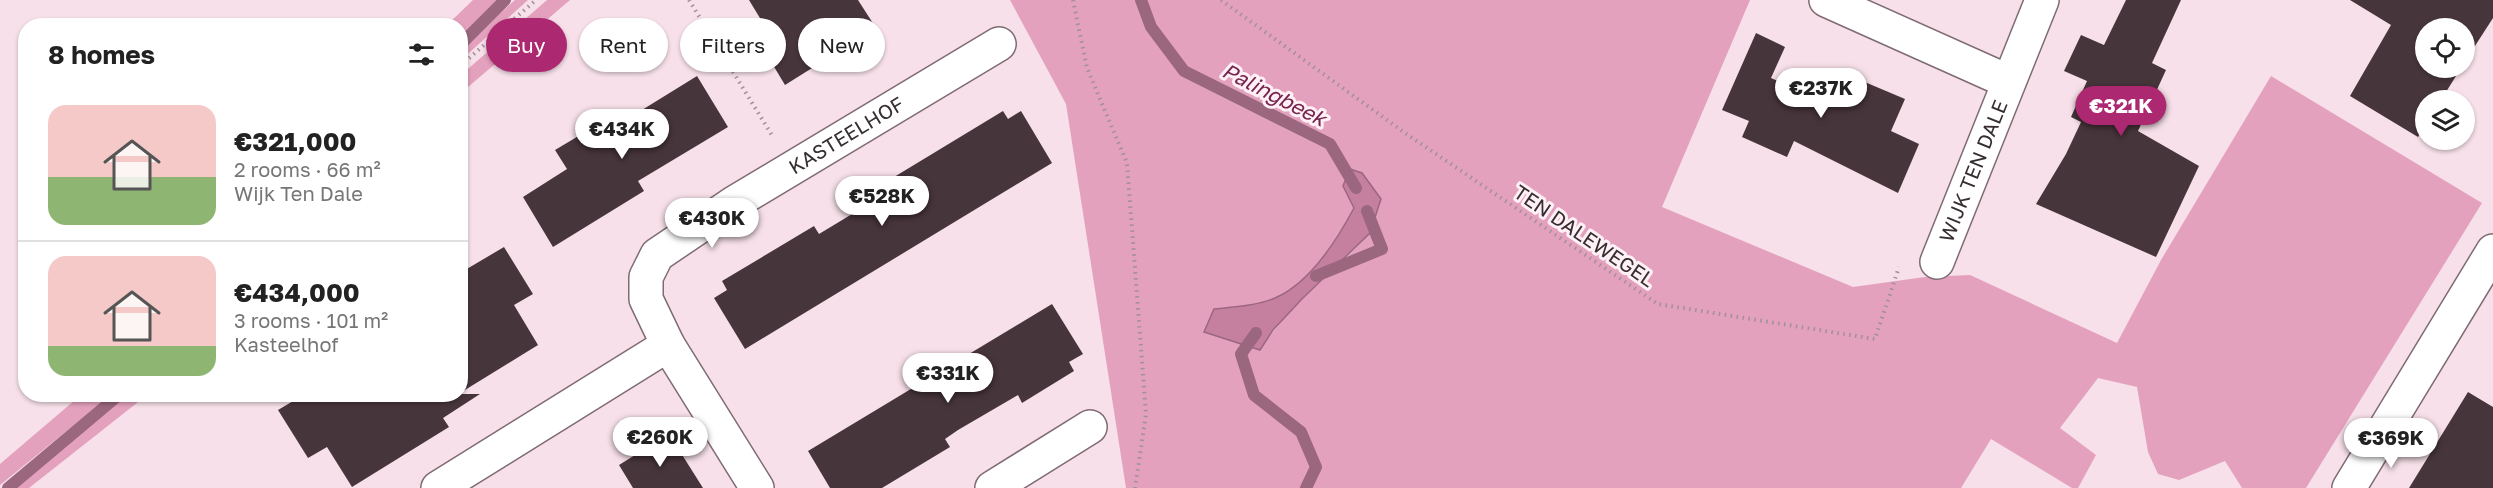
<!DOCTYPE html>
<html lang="en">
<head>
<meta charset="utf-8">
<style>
  body { margin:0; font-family:"Golos Text",sans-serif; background:#f6f6f6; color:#222; height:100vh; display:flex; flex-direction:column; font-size:22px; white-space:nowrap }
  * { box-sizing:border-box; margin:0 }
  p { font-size:20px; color:#767676 }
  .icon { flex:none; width:33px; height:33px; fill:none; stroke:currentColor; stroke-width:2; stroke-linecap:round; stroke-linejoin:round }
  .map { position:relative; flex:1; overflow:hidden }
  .details { position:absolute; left:18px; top:18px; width:450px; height:384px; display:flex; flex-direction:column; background:#fff; border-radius:24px; box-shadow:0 2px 4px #0004 }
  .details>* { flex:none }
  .guide { position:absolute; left:486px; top:18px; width:570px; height:54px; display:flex; gap:12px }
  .controls { position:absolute; left:2415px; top:18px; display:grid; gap:12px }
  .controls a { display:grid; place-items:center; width:60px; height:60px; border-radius:50%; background:#fff; box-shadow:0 2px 4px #0004; font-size:30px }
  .price { position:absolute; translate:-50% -51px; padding:0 14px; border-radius:21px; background:#fff; color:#222; font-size:20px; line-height:39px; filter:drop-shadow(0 2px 3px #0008) }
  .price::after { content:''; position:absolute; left:50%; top:36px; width:18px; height:14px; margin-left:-9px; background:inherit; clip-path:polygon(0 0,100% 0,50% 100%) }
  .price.selected { background:#ac2871; color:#fff }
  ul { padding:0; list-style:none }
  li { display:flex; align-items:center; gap:18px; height:150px; padding:0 30px }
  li+li { border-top:2px solid #e0e0e0 }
  li span { display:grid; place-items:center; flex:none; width:168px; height:120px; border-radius:18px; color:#555 }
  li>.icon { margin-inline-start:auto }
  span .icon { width:72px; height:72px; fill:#fffc; stroke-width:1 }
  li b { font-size:26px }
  h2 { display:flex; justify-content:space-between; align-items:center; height:72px; padding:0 30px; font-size:26px }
  .tag { padding:0 21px; border-radius:27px; background:#fff; box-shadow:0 2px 4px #0004; font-size:21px; line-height:54px }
  .tag.selected { background:#ac2871; color:#fff }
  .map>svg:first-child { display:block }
  .green { fill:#e4a1bd; fill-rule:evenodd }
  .water { fill:#c6809f; stroke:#9b677e; stroke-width:1.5 }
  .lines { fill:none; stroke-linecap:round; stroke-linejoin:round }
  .stream { stroke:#9b677e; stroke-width:12 }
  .building { fill:#47353c }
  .minor-casing { stroke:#7f6b73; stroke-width:36 }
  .tertiary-casing { stroke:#7f6b73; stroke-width:36 }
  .path { stroke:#a19097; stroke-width:4; stroke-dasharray:1.5 4.5; stroke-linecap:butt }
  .minor { stroke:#fff; stroke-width:33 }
  .tertiary { stroke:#fff; stroke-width:33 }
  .labels { text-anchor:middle; stroke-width:6; stroke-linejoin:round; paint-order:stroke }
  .street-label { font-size:20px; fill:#372e32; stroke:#fef0f5 }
  .water-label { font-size:21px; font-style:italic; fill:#76234f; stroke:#fef0f5 }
</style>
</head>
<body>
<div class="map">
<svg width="2493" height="488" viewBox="0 0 2493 488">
  <rect width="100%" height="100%" fill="#f7e0e9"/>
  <path class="green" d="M473,0H501L461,35L460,26L447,25Z
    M515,0H528L461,60V48Z
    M547,0H570L461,93V75Z
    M1010,0H1750L1662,207L1853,287L1925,277L1970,275L2117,343L2161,260L2271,76L2482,203L2306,488H2242L2225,461L2179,480L2158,474L2148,452L2137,387L2098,378L2060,428L2096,455L2078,488H2072L1991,439L1961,488H1126L1066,104ZM1355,208L1370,233C1334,273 1290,304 1260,350L1214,309C1234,307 1256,306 1275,298C1310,283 1337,240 1355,208Z
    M82,394L111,395L0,485V464Z
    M128,395H147L29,488H15Z"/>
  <path class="water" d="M1350,169L1362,173L1381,199L1370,233L1301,300L1273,330L1260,350L1204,332L1214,309C1234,307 1256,306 1275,298C1310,283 1337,240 1354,208L1343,186Z"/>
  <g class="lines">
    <path class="stream" d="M1141,0L1151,27L1184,71L1330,144L1356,188
      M460,45L505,0
      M1316,276L1382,249L1367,211
      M1256,333L1241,354L1254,395L1301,432L1316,467L1306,488
      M8,488L120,394"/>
  </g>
  <path class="building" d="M749,0H858L876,28L785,85L755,35L766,28Z
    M2126,0H2181L2152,63L2166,70L2138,131L2199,166L2156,257L2036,204L2066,154L2081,122L2071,117L2087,81L2064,71L2081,35L2104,45Z
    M2350,0H2493V18L2464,63V28H2426V68H2461L2441,100H2426V124L2418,137L2350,96L2391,25Z
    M1756,33L1785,47L1771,78L1831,105L1842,80L1857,87L1860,80L1905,99L1891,131L1919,144L1898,193L1794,141L1787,157L1742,137L1749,121L1722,110Z
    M697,76L728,127L638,181L644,191L553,247L523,197L567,169L555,150L602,122L608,131Z
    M1003,111L1008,119L1021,111L1052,163L745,349L714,298L727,290L722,281L814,226L819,234L877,199L871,191Z
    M504,247L533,294L514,305L538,345L460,393V273Z
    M1052,304L1083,354L1069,362L1074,371L1022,403L1018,395L958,430L945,439L950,447L882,488H830L808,451Z
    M2468,392L2493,407V488H2409Z
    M305,394H480L443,418L449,427L352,487L327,447L308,458L278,410Z
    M669,434L703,488H633L619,465Z"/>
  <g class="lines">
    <g class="minor-casing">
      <g id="minor">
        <path d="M1826,0L2007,81"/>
        <path id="s1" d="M1937,262L2042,0"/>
        <path d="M438,488L668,345"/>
        <path id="s2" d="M757,488L668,345L646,299V277L657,255L734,203L999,44"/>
        <path d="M992,488L1090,427"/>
      </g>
    </g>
    <g class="tertiary-casing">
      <path id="tertiary" d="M2349,488L2493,251"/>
    </g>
    <path class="path" d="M689,0L773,137
      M1073,0L1087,68L1127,163L1146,414L1135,488
      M1221,0L1405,133L1658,304L1875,339L1899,267
      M460,66L536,0"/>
    <use href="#minor" class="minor"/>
    <use href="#tertiary" class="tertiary"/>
  </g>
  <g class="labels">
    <g class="street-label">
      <text dy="7" stroke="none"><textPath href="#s2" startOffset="490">KASTEELHOF</textPath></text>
      <text dy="7" stroke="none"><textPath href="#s1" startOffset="98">WIJK TEN DALE</textPath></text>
      <text transform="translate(1584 236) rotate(34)" y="7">TEN DALEWEGEL</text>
    </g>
    <g class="water-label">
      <text transform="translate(1274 95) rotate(27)" y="7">Palingbeek</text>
    </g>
  </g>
</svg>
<div class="controls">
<a><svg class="icon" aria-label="locate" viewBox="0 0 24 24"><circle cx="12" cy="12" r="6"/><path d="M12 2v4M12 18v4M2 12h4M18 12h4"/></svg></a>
<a><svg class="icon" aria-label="layers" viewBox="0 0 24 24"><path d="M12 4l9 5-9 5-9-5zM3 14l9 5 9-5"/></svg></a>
</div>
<b class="price" style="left:1821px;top:119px">€237K</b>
<b class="price selected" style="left:2121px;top:137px">€321K</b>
<b class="price" style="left:622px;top:160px">€434K</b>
<b class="price" style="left:882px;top:227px">€528K</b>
<b class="price" style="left:712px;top:249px">€430K</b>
<b class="price" style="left:948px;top:404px">€331K</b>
<b class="price" style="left:660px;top:468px">€260K</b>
<b class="price" style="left:2391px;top:469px">€369K</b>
<div class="guide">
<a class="tag selected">Buy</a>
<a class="tag">Rent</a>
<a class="tag">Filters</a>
<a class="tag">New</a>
</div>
<section class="details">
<h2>8 homes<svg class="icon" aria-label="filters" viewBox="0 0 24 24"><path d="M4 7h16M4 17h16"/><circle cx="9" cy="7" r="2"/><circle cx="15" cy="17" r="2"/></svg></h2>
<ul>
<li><span style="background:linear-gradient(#f6c9c9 60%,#8fb573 0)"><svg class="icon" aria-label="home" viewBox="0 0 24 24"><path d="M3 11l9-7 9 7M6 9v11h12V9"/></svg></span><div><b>€321,000</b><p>2 rooms · 66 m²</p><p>Wijk Ten Dale</p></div></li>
<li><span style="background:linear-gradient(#f6c9c9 75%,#8fb573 0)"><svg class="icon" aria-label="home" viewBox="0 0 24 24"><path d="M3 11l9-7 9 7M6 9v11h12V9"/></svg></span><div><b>€434,000</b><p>3 rooms · 101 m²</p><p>Kasteelhof</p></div></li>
</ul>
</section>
</div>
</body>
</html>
